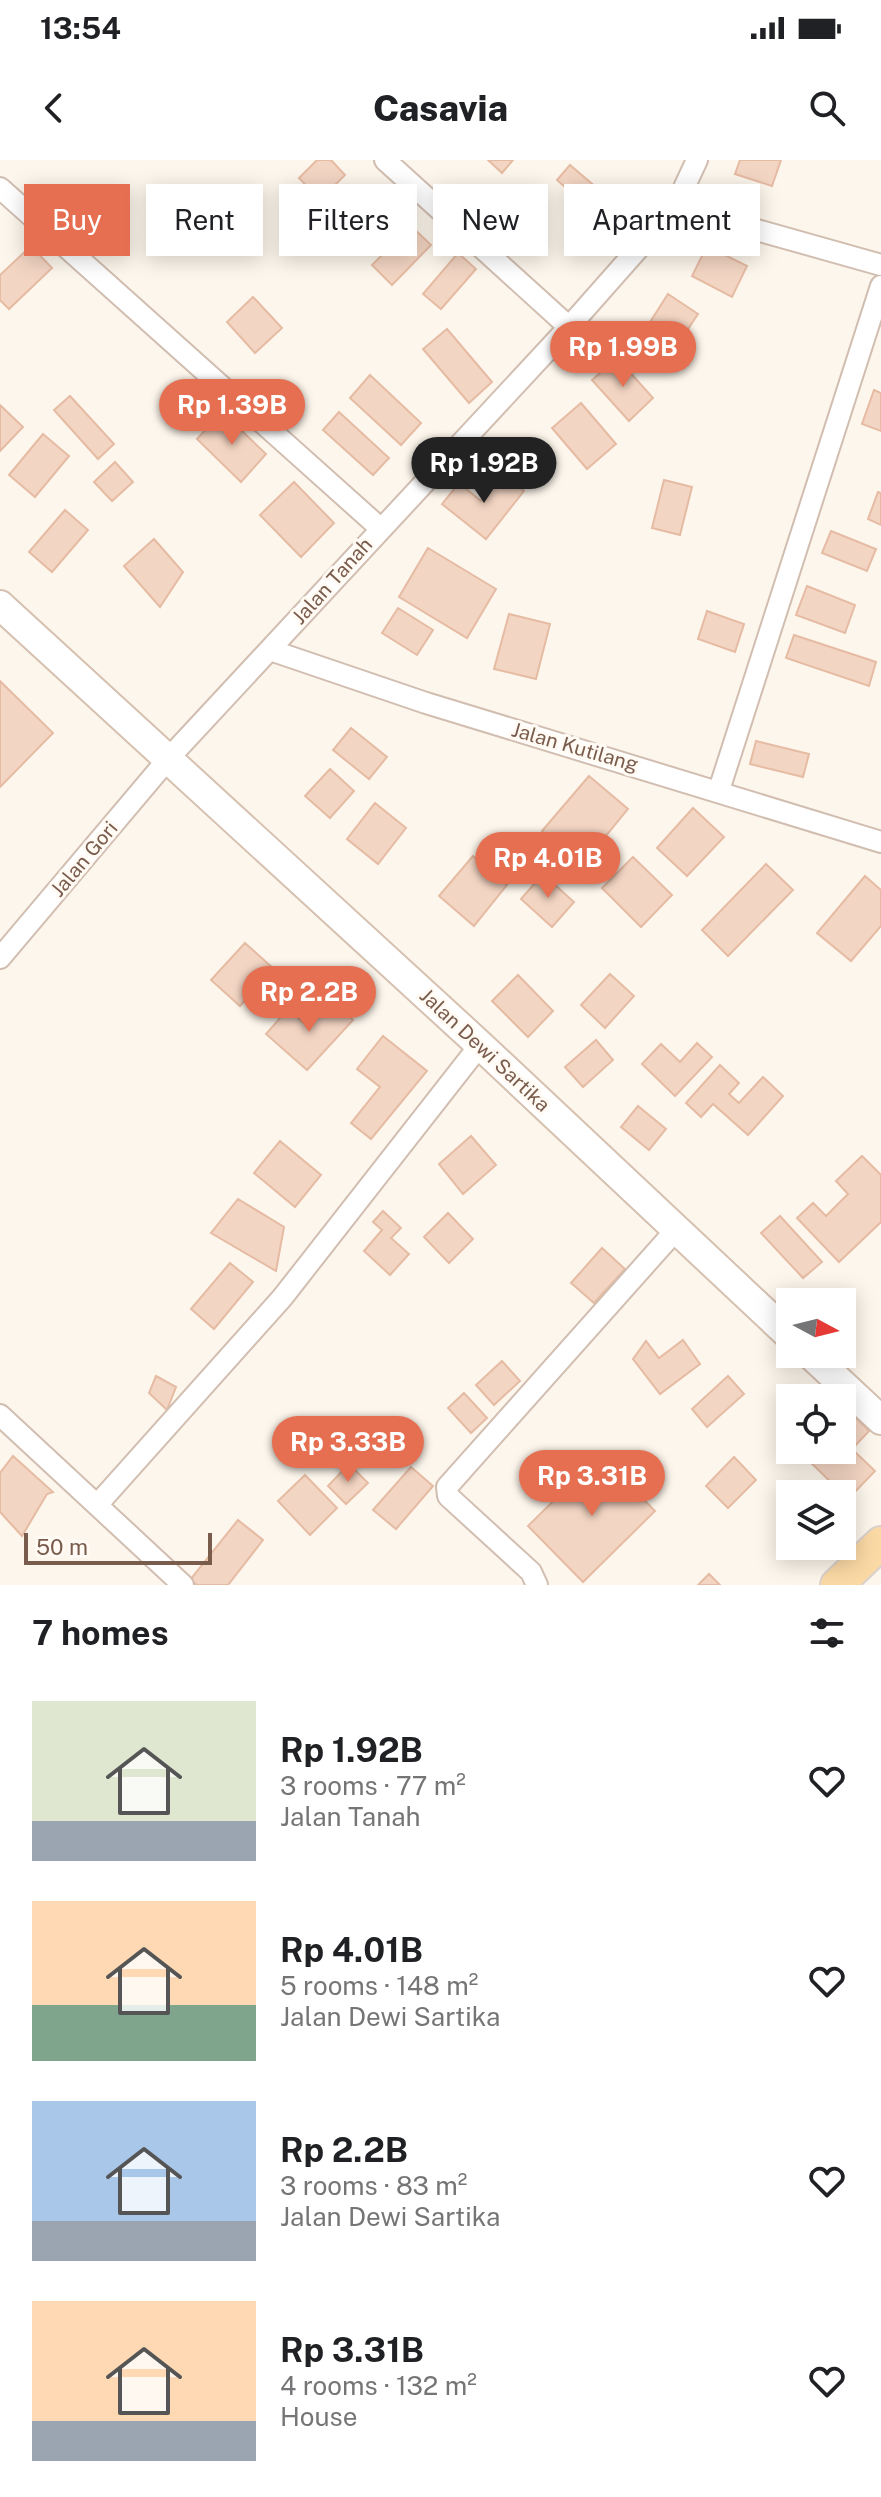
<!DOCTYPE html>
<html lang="en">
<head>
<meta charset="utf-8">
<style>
  body { margin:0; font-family:"Public Sans",sans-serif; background:#f6f6f6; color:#202124; height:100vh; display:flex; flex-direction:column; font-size:30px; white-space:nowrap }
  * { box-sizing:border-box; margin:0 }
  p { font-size:26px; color:#757577 }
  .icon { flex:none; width:44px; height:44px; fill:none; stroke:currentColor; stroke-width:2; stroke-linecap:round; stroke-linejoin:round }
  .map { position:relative; height:1425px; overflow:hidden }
  .sheet { display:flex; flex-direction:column; background:#fff; flex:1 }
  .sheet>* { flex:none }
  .hud { position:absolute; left:24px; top:24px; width:834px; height:72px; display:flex; gap:16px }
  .needle { width:52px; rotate:97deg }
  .buttons { position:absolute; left:776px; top:1128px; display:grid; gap:16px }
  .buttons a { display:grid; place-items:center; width:80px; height:80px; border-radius:0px; background:#fff; box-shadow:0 4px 20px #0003; font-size:40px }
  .scale { position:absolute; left:24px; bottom:20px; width:188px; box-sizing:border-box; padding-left:8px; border:4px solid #7a5c4d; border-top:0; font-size:22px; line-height:28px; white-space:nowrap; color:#7a5c4d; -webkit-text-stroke:6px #fffaf3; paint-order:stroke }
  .price { position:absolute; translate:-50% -68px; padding:0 18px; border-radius:28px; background:#e76f51; color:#fff; font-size:26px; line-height:52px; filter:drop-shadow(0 2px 4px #0008) }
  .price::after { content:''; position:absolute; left:50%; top:48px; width:24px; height:18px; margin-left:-12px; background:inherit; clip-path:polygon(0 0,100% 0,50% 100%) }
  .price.on { background:#222; color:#fff }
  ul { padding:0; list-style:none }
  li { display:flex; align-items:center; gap:24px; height:200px; padding:0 32px }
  li span { display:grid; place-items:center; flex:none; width:224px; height:160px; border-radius:0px; color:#555 }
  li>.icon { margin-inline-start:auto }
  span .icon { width:96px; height:96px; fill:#fffc; stroke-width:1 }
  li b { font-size:34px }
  h2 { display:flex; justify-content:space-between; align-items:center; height:96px; padding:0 32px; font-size:34px }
  .pill { padding:0 28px; border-radius:0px; background:#fff; box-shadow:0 4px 20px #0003; font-size:28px; line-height:72px }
  .pill.on { background:#e76f51; color:#fff }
  .status { display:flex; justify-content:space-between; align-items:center; height:56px; padding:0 40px; background:#fff; direction:ltr }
  .status svg { height:22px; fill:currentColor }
  header { display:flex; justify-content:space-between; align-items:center; height:104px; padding:0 32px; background:#fff; font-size:36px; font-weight:800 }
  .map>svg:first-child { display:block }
  .building { fill:#f3d5c3; stroke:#e6bba3; stroke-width:2 }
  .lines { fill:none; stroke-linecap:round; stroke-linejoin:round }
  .street-casing { stroke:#d1beb0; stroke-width:24 }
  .secondary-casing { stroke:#d6c0b0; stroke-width:32 }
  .primary-casing { stroke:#dad1cd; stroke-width:36 }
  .street { stroke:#fff; stroke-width:20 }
  .secondary { stroke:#fff; stroke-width:28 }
  .primary { stroke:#fbd9a5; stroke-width:32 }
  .labels { text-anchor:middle; stroke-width:6; stroke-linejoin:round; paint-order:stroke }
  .street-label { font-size:20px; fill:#7a5c4d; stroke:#fffaf3 }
</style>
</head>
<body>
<div class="status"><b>13:54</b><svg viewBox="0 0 49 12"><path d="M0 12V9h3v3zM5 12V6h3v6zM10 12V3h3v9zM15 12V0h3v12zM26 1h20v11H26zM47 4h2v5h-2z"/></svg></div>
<header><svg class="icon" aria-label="back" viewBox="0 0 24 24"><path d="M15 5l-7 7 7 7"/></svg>Casavia<svg class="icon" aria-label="search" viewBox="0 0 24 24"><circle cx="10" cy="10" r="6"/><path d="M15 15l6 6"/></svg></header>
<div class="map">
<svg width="881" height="1425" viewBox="0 0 881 1425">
  <rect width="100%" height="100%" fill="#fdf6ec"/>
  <path class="building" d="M317,0H331L345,15L320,40L299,18Z
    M488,0H513L502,13Z
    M740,0H781L772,26L735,14Z
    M570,5L598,29L585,45L557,20Z
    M411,66L431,85L392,125L372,105Z
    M31,86L52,108L9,149L0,140V115Z
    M707,86L747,106L732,137L692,116Z
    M458,93L476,109L441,149L423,134Z
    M668,134L698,154L674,190L645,170Z
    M253,137L282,168L255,193L227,162Z
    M447,169L492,222L469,243L423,189Z
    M617,198L653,238L629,261L592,220Z
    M370,215L421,263L401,285L350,238Z
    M874,230L881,233V271L862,264Z
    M70,236L114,284L98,299L54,250Z
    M581,243L616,284L587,309L552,268Z
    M0,245L23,267L0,291Z
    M222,252L266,294L241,322L197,279Z
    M339,252L389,298L373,315L323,270Z
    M43,274L69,296L35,337L9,315Z
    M115,302L133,322L112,341L94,322Z
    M503,314L524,331L486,379L442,344L459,323L481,341Z
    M664,320L692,327L680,375L652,368Z
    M294,322L334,363L301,397L260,355Z
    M878,332L881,333V365L868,359Z
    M65,350L88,370L52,412L29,392Z
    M831,371L876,389L867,411L822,393Z
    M154,379L183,412L160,447L124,406Z
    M428,388L496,429L467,478L399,437Z
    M807,426L855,445L845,473L796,455Z
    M398,448L433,470L417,495L382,473Z
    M707,451L744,464L735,492L698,479Z
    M509,454L550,464L536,519L494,509Z
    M794,475L876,502L869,526L786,498Z
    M0,521L53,573L0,627Z
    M351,568L387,597L369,619L333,590Z
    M756,581L809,594L803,617L750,604Z
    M330,609L354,631L330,658L305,636Z
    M589,616L628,649L582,705L542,671Z
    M375,643L406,668L378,704L347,679Z
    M693,648L724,677L687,716L657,688Z
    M473,696L507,725L474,766L439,736Z
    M633,697L672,735L641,767L602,728Z
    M766,704L793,730L728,796L702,770Z
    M543,714L574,742L552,767L521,739Z
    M865,716L881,730V766L851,801L817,773Z
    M245,783L274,809L240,846L211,820Z
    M610,814L634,836L605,868L581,845Z
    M518,815L553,851L528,877L492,841Z
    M331,840L353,860L307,910L266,874L288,849L307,866Z
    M383,876L427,911L371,979L351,963L380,927L357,909Z
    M596,880L613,900L583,927L565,907Z
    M697,883L712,897L675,936L642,904L661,884L680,902Z
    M720,905L739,923L729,934L739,943L763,917L783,936L748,975L713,944L701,957L686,943Z
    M638,946L666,969L649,990L621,967Z
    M471,976L496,1005L463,1034L439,1004Z
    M280,981L321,1015L295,1047L254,1013Z
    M862,996L881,1015V1062L839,1102L797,1058L813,1043L826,1056L848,1034L836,1021Z
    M238,1039L284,1067L276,1111L211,1073Z
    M383,1051L401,1068L391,1078L409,1094L390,1115L364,1091L382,1070L373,1062Z
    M448,1053L473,1079L449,1103L424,1077Z
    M780,1056L822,1102L803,1118L761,1073Z
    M602,1088L625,1109L594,1143L571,1123Z
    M230,1103L253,1122L214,1169L191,1149Z
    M683,1180L700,1204L660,1234L633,1199L646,1181L659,1198Z
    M502,1201L520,1221L494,1245L476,1225Z
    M156,1216L176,1227L167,1250L149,1233Z
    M728,1216L744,1234L707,1267L692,1249Z
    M464,1233L487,1258L471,1273L448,1248Z
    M842,1244L869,1271L852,1289L875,1311L848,1339L798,1290H842Z
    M600,1295L655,1351L583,1422L528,1366Z
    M13,1296L53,1332L47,1334L22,1376L0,1352V1313Z
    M734,1297L756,1320L728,1348L706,1326Z
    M349,1304L368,1323L346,1344L328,1326Z
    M411,1307L433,1326L396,1369L373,1350Z
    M305,1315L337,1348L310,1375L278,1341Z
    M238,1360L263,1380L228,1425H197L190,1420Z
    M709,1414L720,1425H698Z"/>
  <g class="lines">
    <g class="street-casing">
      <path id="street" d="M385,0L569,167
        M0,28L380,368
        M675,47L697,0
        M270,490L426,543L881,682
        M719,630L881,126
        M0,798L168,599L569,167L675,47L881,105
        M0,1255L183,1425
        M97,1345L282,1138L480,885
        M537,1425L531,1412L448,1336L447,1327L675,1071"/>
    </g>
    <g class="secondary-casing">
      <path id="secondary" d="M0,445L480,885L790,1176
        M810,1194L881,1260"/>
    </g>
    <g class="primary-casing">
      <path id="primary" d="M837,1425L881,1383"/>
    </g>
    <use href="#street" class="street"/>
    <use href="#secondary" class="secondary"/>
    <use href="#primary" class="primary"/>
  </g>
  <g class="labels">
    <g class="street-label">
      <text transform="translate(332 421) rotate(-48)" y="7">Jalan Tanah</text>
      <text transform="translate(575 587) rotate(16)" y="7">Jalan Kutilang</text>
      <text transform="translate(84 699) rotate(-50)" y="7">Jalan Gori</text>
      <text transform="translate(485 890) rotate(43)" y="7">Jalan Dewi Sartika</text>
    </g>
  </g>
</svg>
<div class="buttons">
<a><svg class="needle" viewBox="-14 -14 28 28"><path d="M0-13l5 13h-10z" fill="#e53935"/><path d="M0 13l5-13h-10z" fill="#757577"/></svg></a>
<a><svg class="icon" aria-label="locate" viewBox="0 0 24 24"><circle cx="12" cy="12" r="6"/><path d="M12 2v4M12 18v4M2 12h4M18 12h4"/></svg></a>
<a><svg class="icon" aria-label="layers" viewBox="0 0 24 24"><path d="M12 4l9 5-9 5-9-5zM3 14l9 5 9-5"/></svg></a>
</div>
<div class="scale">50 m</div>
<b class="price" style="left:623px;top:229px">Rp 1.99B</b>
<b class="price" style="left:232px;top:287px">Rp 1.39B</b>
<b class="price on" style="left:484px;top:345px">Rp 1.92B</b>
<b class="price" style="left:548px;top:740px">Rp 4.01B</b>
<b class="price" style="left:309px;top:874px">Rp 2.2B</b>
<b class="price" style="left:348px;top:1324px">Rp 3.33B</b>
<b class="price" style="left:592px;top:1358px">Rp 3.31B</b>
<div class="hud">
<a class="pill on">Buy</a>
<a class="pill">Rent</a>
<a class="pill">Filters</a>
<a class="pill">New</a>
<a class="pill">Apartment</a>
</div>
</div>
<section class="sheet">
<h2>7 homes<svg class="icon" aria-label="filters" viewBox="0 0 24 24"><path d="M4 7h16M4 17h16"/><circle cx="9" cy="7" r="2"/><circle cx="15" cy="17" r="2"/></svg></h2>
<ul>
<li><span style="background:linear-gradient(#dfe7d0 75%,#9aa5b1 0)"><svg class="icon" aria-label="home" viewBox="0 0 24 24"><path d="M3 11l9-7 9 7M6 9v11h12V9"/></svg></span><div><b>Rp 1.92B</b><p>3 rooms · 77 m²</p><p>Jalan Tanah</p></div><svg class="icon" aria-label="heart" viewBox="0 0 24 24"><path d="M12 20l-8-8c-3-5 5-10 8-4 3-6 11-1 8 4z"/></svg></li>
<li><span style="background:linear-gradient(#ffd9b3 65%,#7fa58c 0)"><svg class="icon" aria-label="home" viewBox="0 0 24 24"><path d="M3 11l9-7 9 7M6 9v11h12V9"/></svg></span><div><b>Rp 4.01B</b><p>5 rooms · 148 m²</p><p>Jalan Dewi Sartika</p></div><svg class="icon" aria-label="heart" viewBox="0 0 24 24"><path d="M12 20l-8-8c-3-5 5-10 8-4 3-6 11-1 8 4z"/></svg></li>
<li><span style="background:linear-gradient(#a9c7e8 75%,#9aa5b1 0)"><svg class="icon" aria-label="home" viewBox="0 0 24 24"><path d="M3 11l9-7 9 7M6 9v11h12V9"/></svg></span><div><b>Rp 2.2B</b><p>3 rooms · 83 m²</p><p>Jalan Dewi Sartika</p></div><svg class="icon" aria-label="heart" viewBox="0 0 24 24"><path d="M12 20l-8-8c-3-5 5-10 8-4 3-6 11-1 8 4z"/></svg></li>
<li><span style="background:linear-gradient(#ffd9b3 75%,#9aa5b1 0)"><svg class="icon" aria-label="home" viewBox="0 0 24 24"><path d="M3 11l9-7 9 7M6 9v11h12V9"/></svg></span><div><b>Rp 3.31B</b><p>4 rooms · 132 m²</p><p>House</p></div><svg class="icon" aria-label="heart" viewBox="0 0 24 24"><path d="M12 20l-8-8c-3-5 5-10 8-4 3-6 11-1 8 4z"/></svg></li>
</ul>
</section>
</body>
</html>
